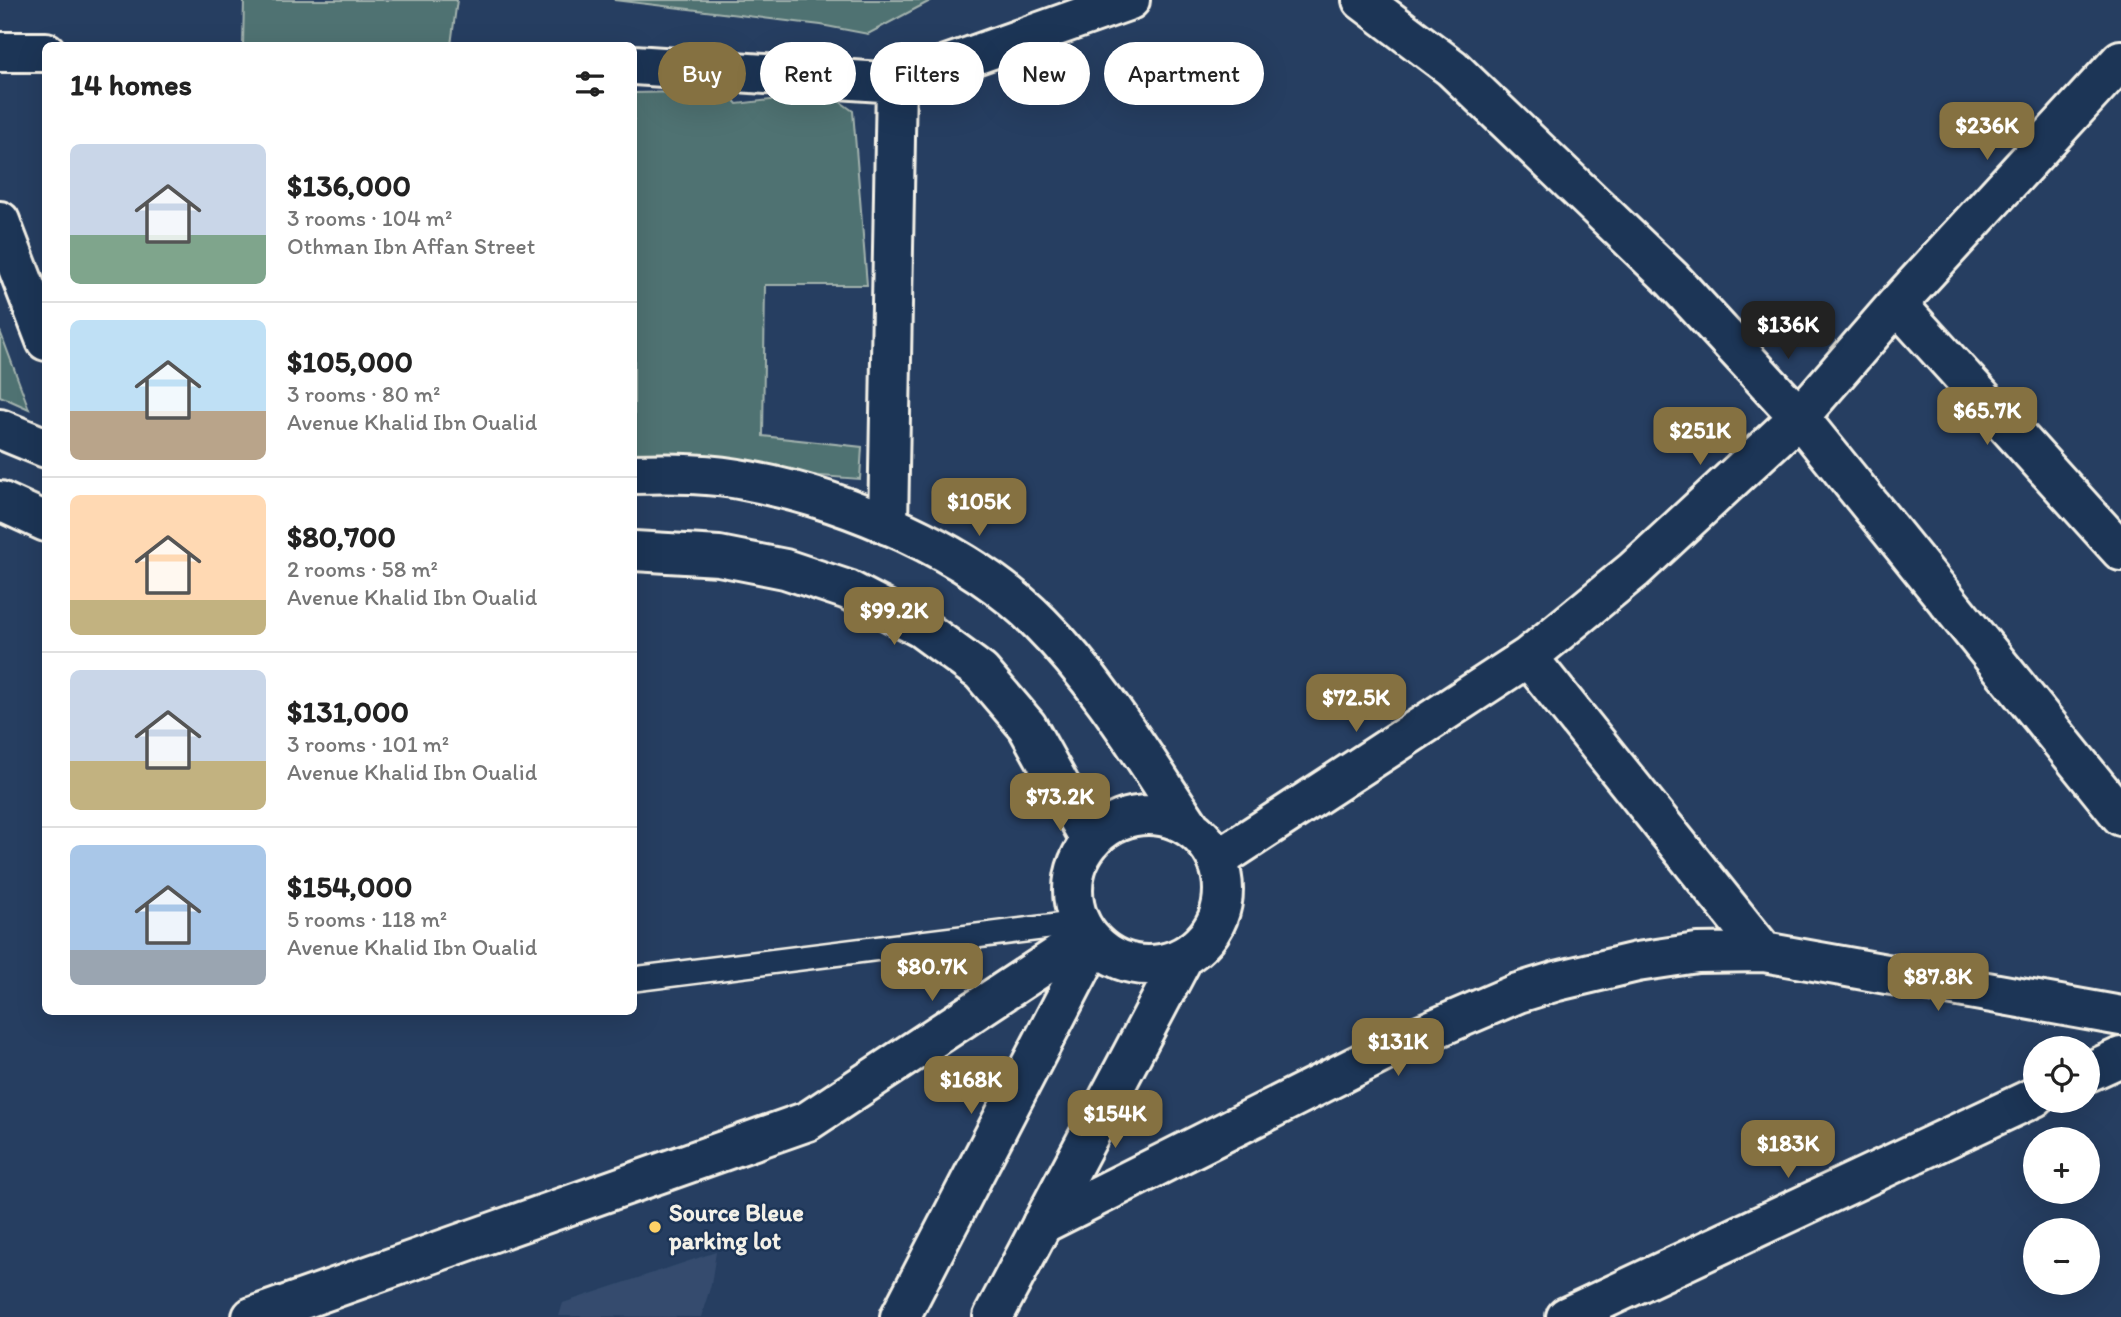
<!DOCTYPE html>
<html lang="en">
<head>
<meta charset="utf-8">
<style>
  body { margin:0; font-family:Itim,sans-serif; background:#f6f6f6; color:#222; height:100vh; display:flex; flex-direction:column; font-size:26px; white-space:nowrap }
  * { box-sizing:border-box; margin:0 }
  p { font-size:23px; color:#767676 }
  .icon { flex:none; width:38px; height:38px; fill:none; stroke:currentColor; stroke-width:2; stroke-linecap:round; stroke-linejoin:round }
  .map { position:relative; flex:1; overflow:hidden }
  .panel { position:absolute; left:42px; top:42px; width:595px; height:973px; display:flex; flex-direction:column; background:#fff; border-radius:10px; box-shadow:0 7px 28px #0002 }
  .panel>* { flex:none }
  .banner { position:absolute; left:658px; top:42px; width:665px; height:63px; display:flex; gap:14px }
  .controls { position:absolute; left:2023px; top:1036px; display:grid; gap:14px }
  .controls a { display:grid; place-items:center; width:77px; height:77px; border-radius:50%; background:#fff; box-shadow:0 7px 28px #0002; font-size:35px }
  .price { position:absolute; translate:-50% -60px; padding:0 16px; border-radius:14px; background:#857141; color:#fff; font-size:23px; line-height:46px; filter:drop-shadow(0 2px 4px #0008) }
  .price::after { content:''; position:absolute; left:50%; top:42px; width:21px; height:16px; margin-left:-10px; background:inherit; clip-path:polygon(0 0,100% 0,50% 100%) }
  .price.on { background:#222; color:#fff }
  ul { padding:0; list-style:none }
  li { display:flex; align-items:center; gap:21px; height:175px; padding:0 28px }
  li+li { border-top:2px solid #e0e0e0 }
  li span { display:grid; place-items:center; flex:none; width:196px; height:140px; border-radius:10px; color:#555 }
  li>.icon { margin-inline-start:auto }
  span .icon { width:84px; height:84px; fill:#fffc; stroke-width:1 }
  li b { font-size:30px }
  h2 { display:flex; justify-content:space-between; align-items:center; height:84px; padding:0 28px; font-size:30px }
  .tag { padding:0 24px; border-radius:32px; background:#fff; box-shadow:0 7px 28px #0002; font-size:24px; line-height:63px }
  .tag.on { background:#857141; color:#fff }
  .map>svg:first-child { display:block }
  .built { fill:#354b6e }
  .green { fill:#507272; stroke:#a2b2ad; stroke-width:2 }
  .lines { fill:none; stroke-linecap:round; stroke-linejoin:round }
  .service-casing { stroke:#f4f1e8; stroke-width:28 }
  .minor-casing { stroke:#f4f1e8; stroke-width:44 }
  .secondary-casing { stroke:#f4f1e8; stroke-width:44 }
  .service { stroke:#1d3557; stroke-width:23 }
  .minor { stroke:#1d3557; stroke-width:38 }
  .secondary { stroke:#1d3557; stroke-width:38 }
  .poi-dot { fill:#ffd166; stroke:#1d3557; stroke-width:2.5 }
  .labels { text-anchor:middle; stroke-width:5; stroke-linejoin:round; paint-order:stroke }
  .poi-label { font-size:24px; font-weight:bold; fill:#f4f1e8; stroke:#1d3557; text-anchor:start }
</style>
</head>
<body>
<div class="map">
<svg width="2121" height="1317" viewBox="0 0 2121 1317">
  <rect width="100%" height="100%" fill="#263e61"/>
  <filter id="ink" filterUnits="userSpaceOnUse"><feTurbulence type="fractalNoise" baseFrequency=".0143" numOctaves="2"/><feDisplacementMap in="SourceGraphic" scale="14" xChannelSelector="R" yChannelSelector="G"/><feConvolveMatrix kernelMatrix="1 2 1 2 8 2 1 2 1" color-interpolation-filters="sRGB"/></filter>
  <g filter="url(#ink)">
    <path class="built" d="M716,1252L711,1285L701,1317L559,1316L563,1303Z"/>
    <path class="green" d="M244,0H457L451,45L243,46Z
      M614,0H932L868,34L821,25Z
      M726,91L737,104L828,93L853,111L867,285H765L763,436L862,447L860,479L634,462V93Z
      M0,331L29,409L0,396Z"/>
    <g class="lines">
      <g class="service-casing">
        <path id="service" d="M634,979L1080,923"/>
      </g>
      <g class="minor-casing">
        <path id="minor" d="M1362,0L1452,68L1672,279L1799,417L2121,816
          M0,52H46
          M634,65L896,83
          M0,221L46,341
          M1897,304L2121,551
          M888,525L896,83L1130,0
          M1528,657L1764,952
          M1217,860L1528,657L1634,570L1799,417L1897,304L2121,60
          M2088,1072L2121,1057
          M1042,1224L1406,1041L1518,993L1557,981L1637,962L1697,953L1764,952L2121,1016
          M252,1317L808,1121L1088,936
          M1566,1317L2035,1097"/>
      </g>
      <g class="secondary-casing">
        <path id="secondary" d="M0,429L46,448
          M634,474C672,473 711,473 749,481C848,500 969,551 1040,623C1100,683 1144,758 1191,828
          M0,501L46,522
          M634,551L719,556L785,569L848,590L921,628L981,672L1027,726L1091,841
          M1073 890a75 75 0 1 1 150 0a75 75 0 1 1-150 0Z
          M900,1317L1094,943
          M993,1317L1184,956"/>
      </g>
      <use href="#service" class="service"/>
      <use href="#minor" class="minor"/>
      <use href="#secondary" class="secondary"/>
    </g>
  </g>
  <circle class="poi-dot" cx="655" cy="1227" r="7"/>
  <g class="labels">
    <g class="poi-label">
      <text x="669" y="1221">Source Bleue<tspan x="669" dy="28">parking lot</tspan></text>
    </g>
  </g>
</svg>
<div class="controls">
<a><svg class="icon" aria-label="locate" viewBox="0 0 24 24"><circle cx="12" cy="12" r="6"/><path d="M12 2v4M12 18v4M2 12h4M18 12h4"/></svg></a>
<a>+</a>
<a>−</a>
</div>
<b class="price" style="left:1987px;top:162px">$236K</b>
<b class="price on" style="left:1788px;top:361px">$136K</b>
<b class="price" style="left:1987px;top:447px">$65.7K</b>
<b class="price" style="left:1700px;top:467px">$251K</b>
<b class="price" style="left:979px;top:538px">$105K</b>
<b class="price" style="left:894px;top:647px">$99.2K</b>
<b class="price" style="left:1356px;top:734px">$72.5K</b>
<b class="price" style="left:1060px;top:833px">$73.2K</b>
<b class="price" style="left:932px;top:1003px">$80.7K</b>
<b class="price" style="left:1938px;top:1013px">$87.8K</b>
<b class="price" style="left:1398px;top:1078px">$131K</b>
<b class="price" style="left:971px;top:1116px">$168K</b>
<b class="price" style="left:1115px;top:1150px">$154K</b>
<b class="price" style="left:1788px;top:1180px">$183K</b>
<div class="banner">
<a class="tag on">Buy</a>
<a class="tag">Rent</a>
<a class="tag">Filters</a>
<a class="tag">New</a>
<a class="tag">Apartment</a>
</div>
<section class="panel">
<h2>14 homes<svg class="icon" aria-label="filters" viewBox="0 0 24 24"><path d="M4 7h16M4 17h16"/><circle cx="9" cy="7" r="2"/><circle cx="15" cy="17" r="2"/></svg></h2>
<ul>
<li><span style="background:linear-gradient(#c9d6e8 65%,#7fa58c 0)"><svg class="icon" aria-label="home" viewBox="0 0 24 24"><path d="M3 11l9-7 9 7M6 9v11h12V9"/></svg></span><div><b>$136,000</b><p>3 rooms · 104 m²</p><p>Othman Ibn Affan Street</p></div></li>
<li><span style="background:linear-gradient(#bfe0f5 65%,#b9a48a 0)"><svg class="icon" aria-label="home" viewBox="0 0 24 24"><path d="M3 11l9-7 9 7M6 9v11h12V9"/></svg></span><div><b>$105,000</b><p>3 rooms · 80 m²</p><p>Avenue Khalid Ibn Oualid</p></div></li>
<li><span style="background:linear-gradient(#ffd9b3 75%,#c2b280 0)"><svg class="icon" aria-label="home" viewBox="0 0 24 24"><path d="M3 11l9-7 9 7M6 9v11h12V9"/></svg></span><div><b>$80,700</b><p>2 rooms · 58 m²</p><p>Avenue Khalid Ibn Oualid</p></div></li>
<li><span style="background:linear-gradient(#c9d6e8 65%,#c2b280 0)"><svg class="icon" aria-label="home" viewBox="0 0 24 24"><path d="M3 11l9-7 9 7M6 9v11h12V9"/></svg></span><div><b>$131,000</b><p>3 rooms · 101 m²</p><p>Avenue Khalid Ibn Oualid</p></div></li>
<li><span style="background:linear-gradient(#a9c7e8 75%,#9aa5b1 0)"><svg class="icon" aria-label="home" viewBox="0 0 24 24"><path d="M3 11l9-7 9 7M6 9v11h12V9"/></svg></span><div><b>$154,000</b><p>5 rooms · 118 m²</p><p>Avenue Khalid Ibn Oualid</p></div></li>
</ul>
</section>
</div>
</body>
</html>
